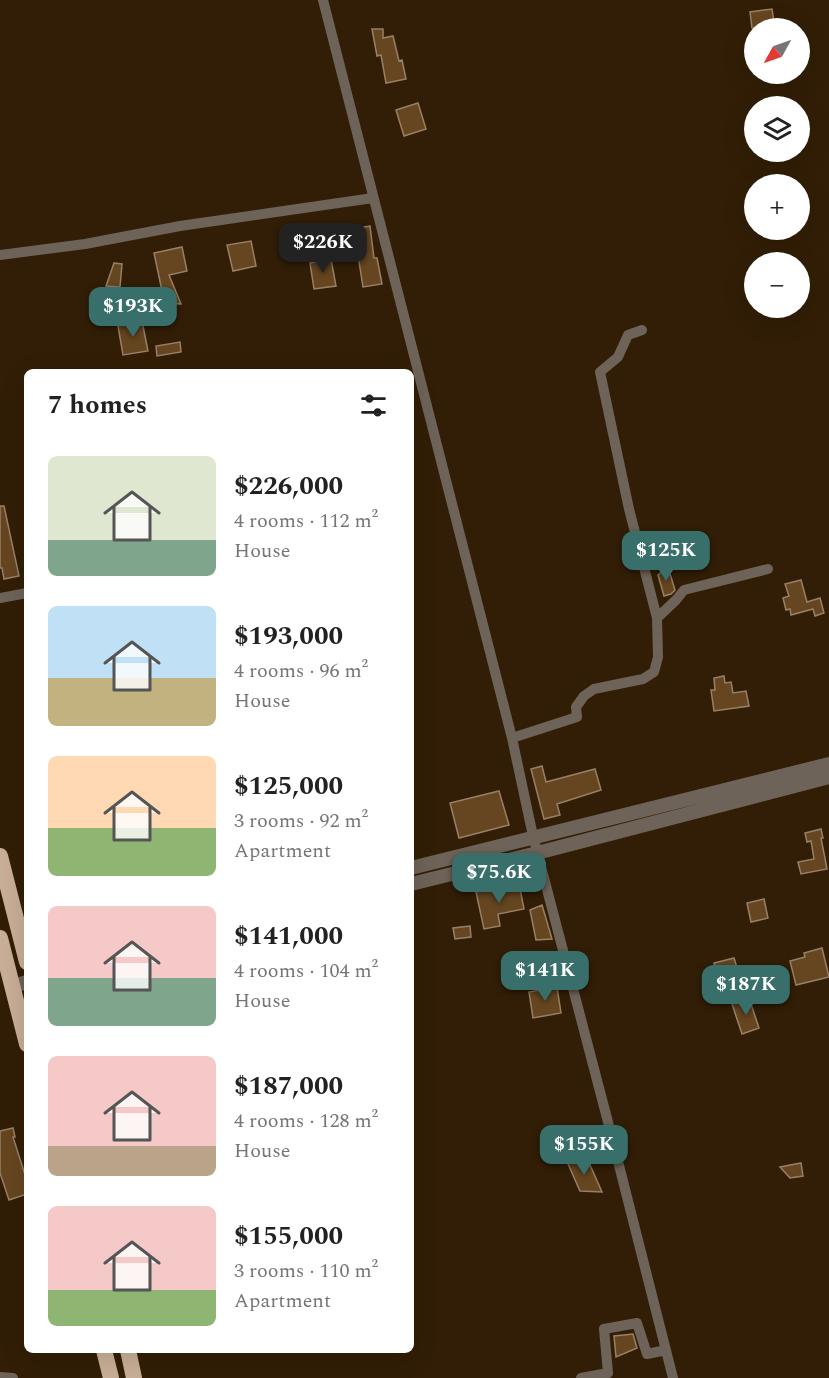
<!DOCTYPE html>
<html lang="en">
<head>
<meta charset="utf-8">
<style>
  body { margin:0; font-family:Spectral,serif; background:#f6f6f6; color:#222; height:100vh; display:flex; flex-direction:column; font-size:22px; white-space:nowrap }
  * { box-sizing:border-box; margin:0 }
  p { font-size:20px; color:#767676 }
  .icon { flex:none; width:33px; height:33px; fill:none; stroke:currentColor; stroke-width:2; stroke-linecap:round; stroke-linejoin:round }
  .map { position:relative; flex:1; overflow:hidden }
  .details { position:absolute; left:24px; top:369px; width:390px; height:984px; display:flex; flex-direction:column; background:#fff; border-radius:9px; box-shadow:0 6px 24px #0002 }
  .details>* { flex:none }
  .needle { width:39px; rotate:230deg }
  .tools { position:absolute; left:744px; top:18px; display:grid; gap:12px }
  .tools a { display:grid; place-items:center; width:66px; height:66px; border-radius:50%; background:#fff; box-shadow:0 6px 24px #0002; font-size:30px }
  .price { position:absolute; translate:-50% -51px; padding:0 14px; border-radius:12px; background:#396f6a; color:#fff; font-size:20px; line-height:39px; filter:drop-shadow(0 2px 3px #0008) }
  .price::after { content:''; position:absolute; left:50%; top:36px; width:18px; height:14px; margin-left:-9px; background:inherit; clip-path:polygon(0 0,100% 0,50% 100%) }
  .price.active { background:#222; color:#fff }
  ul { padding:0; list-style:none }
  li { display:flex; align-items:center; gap:18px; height:150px; padding:0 24px }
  li span { display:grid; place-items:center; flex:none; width:168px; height:120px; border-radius:9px; color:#555 }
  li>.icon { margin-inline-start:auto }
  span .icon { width:72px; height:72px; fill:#fffc; stroke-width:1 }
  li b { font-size:26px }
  h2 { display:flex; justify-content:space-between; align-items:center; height:72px; padding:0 24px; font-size:26px }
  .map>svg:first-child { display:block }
  .building { fill:#664620; stroke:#988066; stroke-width:1.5 }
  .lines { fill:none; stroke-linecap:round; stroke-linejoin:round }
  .minor { stroke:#6e6358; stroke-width:10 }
  .tertiary { stroke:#6e6358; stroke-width:14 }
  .trunk { stroke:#c8ae96; stroke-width:16 }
</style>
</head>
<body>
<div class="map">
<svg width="829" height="1378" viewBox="0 0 829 1378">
  <rect width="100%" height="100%" fill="#321e06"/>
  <path class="building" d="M772,9L775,28H752L750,12Z
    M372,29H383V38L393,36L399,61L402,60L406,79L386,83L381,55L377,56Z
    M418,103L426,129L404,136L396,110Z
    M370,226L374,258H377L382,284L363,287L357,249H354L351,229Z
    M251,241L256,266L233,271L227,245Z
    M182,247L187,271L169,275L181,304L161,303V286L154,253Z
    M331,259L336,286L314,289L310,263Z
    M114,263L122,264L120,287L106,286Z
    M142,321L148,351L123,355L118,326Z
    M180,342L181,352L157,356L156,346Z
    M0,506H4L19,576L4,579L2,568H0Z
    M668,567L675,590L671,594L664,596L658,575Z
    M801,580L807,602L820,598L824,613L815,616L813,609L791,615L790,609L786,610L783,598L789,596L785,584Z
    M724,676L725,683L731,682L733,693L746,691L749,706L714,711L711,690H715L714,678Z
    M542,766L546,782L595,769L601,790L557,804L560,815L544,819L531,769Z
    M499,791L509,825L459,838L450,803Z
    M821,829L823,838H821L827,869L801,874L798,862L814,859L811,841L807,842L805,833Z
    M519,884L524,909L498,914L500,926L484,929L476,892Z
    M764,899L768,918L751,922L747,903Z
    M542,905L552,939L536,940L530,910Z
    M470,926L471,937L455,939L453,928Z
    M822,948L829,977L796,985L790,961L805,957L804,953Z
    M734,958L742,984L721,990L714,963Z
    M557,987L561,1013L533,1018L529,992Z
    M749,998L759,1028L742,1034L732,1004Z
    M13,1128L15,1137H13L27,1181V1194L9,1200L0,1173V1131Z
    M586,1156L602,1192L580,1191L568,1164Z
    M801,1163L803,1176L790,1178L780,1167Z
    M633,1334L637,1348L616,1357L614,1336Z"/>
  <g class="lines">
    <path class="minor" d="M323,0L512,738L533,836L608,1122L673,1378
      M0,255L85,244L180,226L373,198
      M0,598L27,593
      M657,618L676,600L684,590L768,569
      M512,738L577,717L576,707L584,696L594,689L643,679L654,672L658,657L657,618L629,509L600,372L618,357L628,335L642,330
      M0,1377L13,1378
      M581,1378L608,1373L604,1329L637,1323L647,1354L666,1350"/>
    <path class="tertiary" d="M411,868L829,764
      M411,884L537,853L829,777
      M13,986L27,982"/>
    <path class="trunk" d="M0,856L27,962
      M0,938L27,1044
      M104,1350L111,1378
      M128,1350L134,1378"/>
  </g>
</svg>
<div class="tools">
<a><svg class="needle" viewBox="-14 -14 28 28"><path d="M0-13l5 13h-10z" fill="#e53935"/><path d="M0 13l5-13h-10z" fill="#767676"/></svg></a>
<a><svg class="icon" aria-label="layers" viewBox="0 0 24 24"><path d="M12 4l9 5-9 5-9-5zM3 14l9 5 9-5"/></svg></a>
<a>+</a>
<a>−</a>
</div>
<b class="price active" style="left:323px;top:274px">$226K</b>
<b class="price" style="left:133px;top:338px">$193K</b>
<b class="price" style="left:666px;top:582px">$125K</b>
<b class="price" style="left:499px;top:904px">$75.6K</b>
<b class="price" style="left:545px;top:1002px">$141K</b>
<b class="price" style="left:746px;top:1016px">$187K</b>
<b class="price" style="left:584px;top:1176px">$155K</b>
<section class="details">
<h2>7 homes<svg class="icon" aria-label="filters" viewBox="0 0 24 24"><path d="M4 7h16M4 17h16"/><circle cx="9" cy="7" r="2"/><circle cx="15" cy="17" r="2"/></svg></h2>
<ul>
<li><span style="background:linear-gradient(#dfe7d0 70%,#7fa58c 0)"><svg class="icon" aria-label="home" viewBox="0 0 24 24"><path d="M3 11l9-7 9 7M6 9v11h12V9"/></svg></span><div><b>$226,000</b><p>4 rooms · 112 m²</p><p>House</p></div></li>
<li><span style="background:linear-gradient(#bfe0f5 60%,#c2b280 0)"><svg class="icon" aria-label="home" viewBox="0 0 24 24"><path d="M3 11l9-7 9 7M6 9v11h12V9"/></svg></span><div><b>$193,000</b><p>4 rooms · 96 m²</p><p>House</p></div></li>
<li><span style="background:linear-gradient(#ffd9b3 60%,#8fb573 0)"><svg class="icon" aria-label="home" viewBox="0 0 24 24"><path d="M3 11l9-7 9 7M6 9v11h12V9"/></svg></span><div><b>$125,000</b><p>3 rooms · 92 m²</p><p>Apartment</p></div></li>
<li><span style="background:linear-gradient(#f6c9c9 60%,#7fa58c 0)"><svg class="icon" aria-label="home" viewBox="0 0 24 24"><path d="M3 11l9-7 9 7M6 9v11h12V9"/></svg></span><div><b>$141,000</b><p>4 rooms · 104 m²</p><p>House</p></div></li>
<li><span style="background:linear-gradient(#f6c9c9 75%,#b9a48a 0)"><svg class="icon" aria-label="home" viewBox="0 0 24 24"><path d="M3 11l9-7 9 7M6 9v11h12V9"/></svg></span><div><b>$187,000</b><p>4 rooms · 128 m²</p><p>House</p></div></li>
<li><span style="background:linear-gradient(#f6c9c9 70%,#8fb573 0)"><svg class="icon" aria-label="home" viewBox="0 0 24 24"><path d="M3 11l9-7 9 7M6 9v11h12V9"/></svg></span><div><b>$155,000</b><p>3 rooms · 110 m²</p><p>Apartment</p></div></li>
</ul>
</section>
</div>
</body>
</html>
